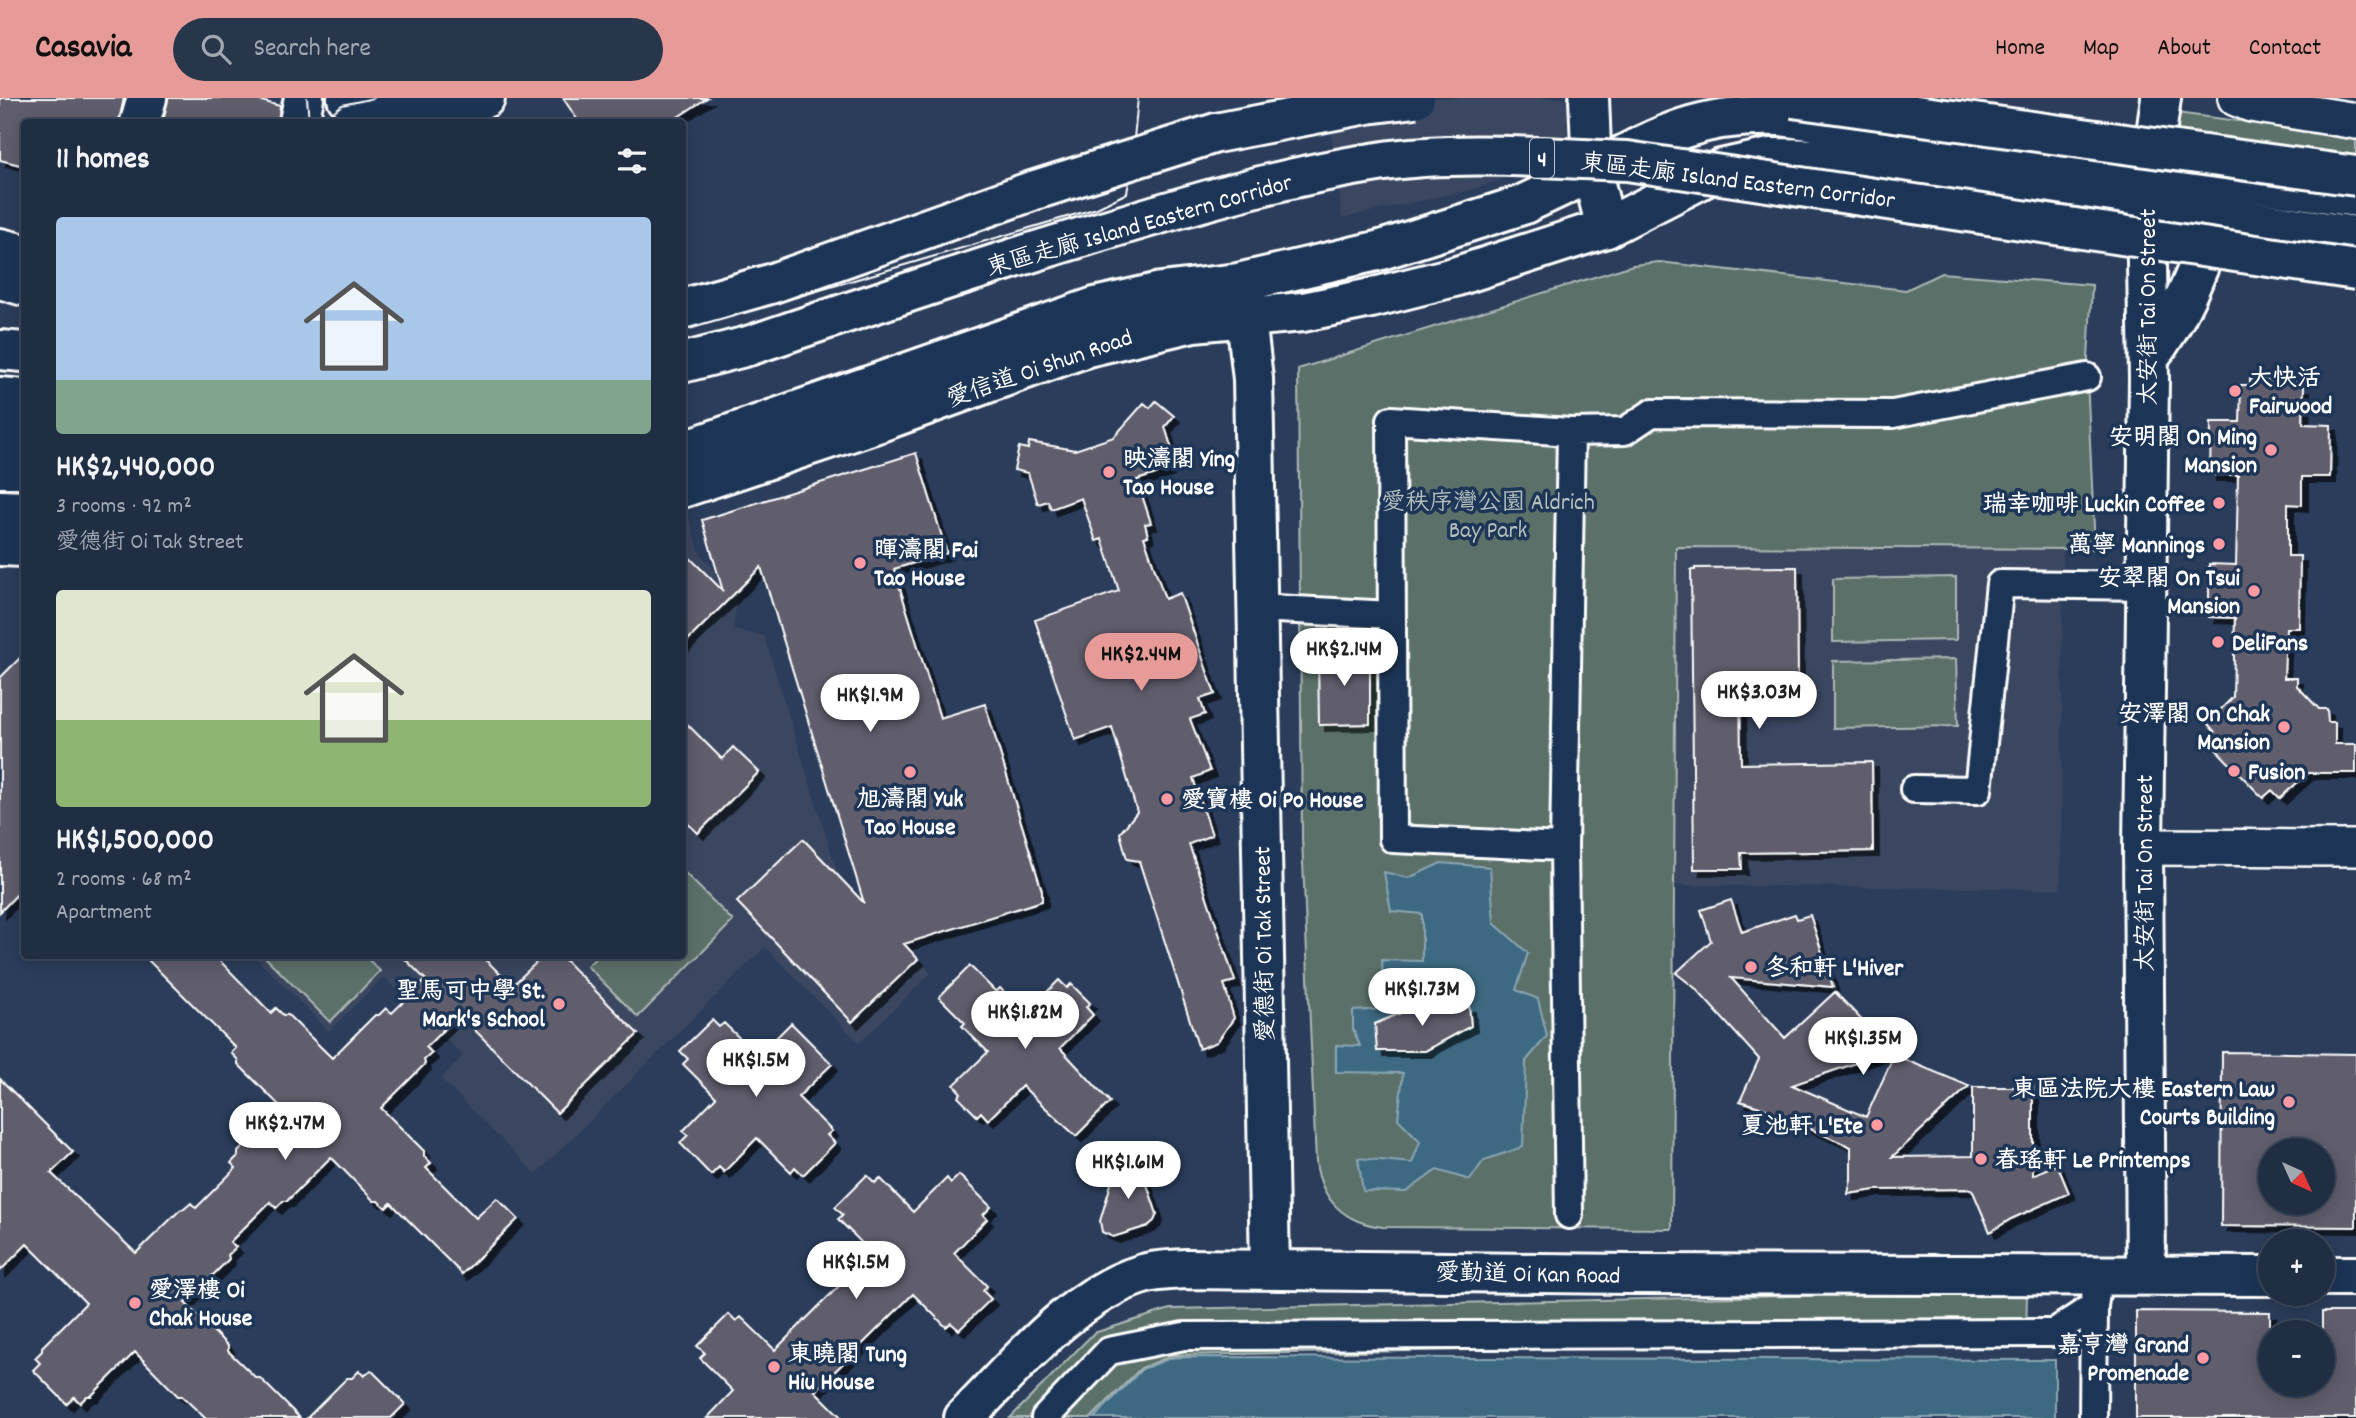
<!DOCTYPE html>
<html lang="en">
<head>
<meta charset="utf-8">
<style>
  body { margin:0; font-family:Dekko,"LXGW WenKai TC",sans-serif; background:#28364b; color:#f1f3f6; height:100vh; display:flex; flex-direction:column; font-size:26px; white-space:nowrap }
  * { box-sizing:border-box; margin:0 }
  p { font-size:23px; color:#a2a8b2 }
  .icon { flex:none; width:38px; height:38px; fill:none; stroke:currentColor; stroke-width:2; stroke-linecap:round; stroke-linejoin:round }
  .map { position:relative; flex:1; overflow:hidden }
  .panel { position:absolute; left:21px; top:21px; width:665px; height:840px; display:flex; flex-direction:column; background:#202e44; border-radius:7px; box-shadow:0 4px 18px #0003,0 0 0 2px #3d4a5d }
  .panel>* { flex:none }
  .needle { width:46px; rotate:135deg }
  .buttons { position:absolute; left:2258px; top:1040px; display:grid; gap:14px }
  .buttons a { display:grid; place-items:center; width:77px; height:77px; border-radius:50%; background:#202e44; box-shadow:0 4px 18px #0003,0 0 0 2px #3d4a5d; font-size:35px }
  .price { position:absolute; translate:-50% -60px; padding:0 16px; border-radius:24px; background:#fff; color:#222; font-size:23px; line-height:46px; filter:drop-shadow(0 2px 4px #0008) }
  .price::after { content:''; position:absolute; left:50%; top:42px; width:21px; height:16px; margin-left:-10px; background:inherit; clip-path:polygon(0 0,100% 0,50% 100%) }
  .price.selected { background:#e69b98; color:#111 }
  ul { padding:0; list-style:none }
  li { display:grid; align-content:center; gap:14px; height:371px; padding:0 35px }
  li span { display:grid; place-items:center; height:217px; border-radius:7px; color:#555 }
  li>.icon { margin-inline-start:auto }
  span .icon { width:126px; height:126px; fill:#fffc; stroke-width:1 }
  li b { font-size:30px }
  h2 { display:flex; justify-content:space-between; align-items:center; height:84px; padding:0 35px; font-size:30px }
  header { display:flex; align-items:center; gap:42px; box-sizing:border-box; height:98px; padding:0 35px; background:#e69b98; color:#111 }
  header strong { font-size:33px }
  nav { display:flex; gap:38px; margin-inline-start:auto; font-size:24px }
  .search { width:490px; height:63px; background:#28364b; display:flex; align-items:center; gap:18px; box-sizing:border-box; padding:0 24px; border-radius:38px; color:#a2a8b2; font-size:26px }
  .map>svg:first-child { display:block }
  .built { fill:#3b4760 }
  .green { fill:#5b706b; stroke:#adb8b5; stroke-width:2 }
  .water { fill:#3e6a82; stroke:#8ba6b4; stroke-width:2; fill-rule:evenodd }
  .building { fill:#615d6c; stroke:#fff; stroke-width:2; fill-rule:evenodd; filter:url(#shadow) }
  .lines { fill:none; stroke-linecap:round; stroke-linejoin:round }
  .pedestrian-casing { stroke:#fff; stroke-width:32 }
  .minor-casing { stroke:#fff; stroke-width:40 }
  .tertiary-casing { stroke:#fff; stroke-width:44 }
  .secondary-casing { stroke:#fff; stroke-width:44 }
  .motorway-casing { stroke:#fff; stroke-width:44 }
  .pedestrian { stroke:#1d3557; stroke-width:26 }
  .minor { stroke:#1d3557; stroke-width:35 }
  .tertiary { stroke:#1d3557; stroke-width:38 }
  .secondary { stroke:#1d3557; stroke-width:38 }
  .motorway { stroke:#1d3557; stroke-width:38 }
  .tram { stroke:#fff; stroke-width:2 }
  .motorway-bridge-casing { stroke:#fff; stroke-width:44; stroke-linecap:butt }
  .motorway-bridge { stroke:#1d3557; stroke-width:38 }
  .poi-dot { fill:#ff9aa2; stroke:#1d3557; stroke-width:2.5 }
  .labels { text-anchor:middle; stroke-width:7; stroke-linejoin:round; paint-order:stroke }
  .shield { fill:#1d3557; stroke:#bbc2cd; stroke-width:2 }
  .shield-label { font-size:23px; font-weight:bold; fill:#fff }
  .street-label { font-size:24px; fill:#fff; stroke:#1d3557 }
  .poi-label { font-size:24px; font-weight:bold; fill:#fff; stroke:#1d3557; text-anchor:start }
  .park-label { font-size:24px; fill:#b5bfbc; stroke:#1d3557 }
</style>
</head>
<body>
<header>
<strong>Casavia</strong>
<div class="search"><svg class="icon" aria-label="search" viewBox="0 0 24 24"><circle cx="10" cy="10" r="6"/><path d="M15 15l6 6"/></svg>Search here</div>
<nav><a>Home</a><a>Map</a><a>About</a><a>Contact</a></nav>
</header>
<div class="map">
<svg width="2356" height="1320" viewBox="0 0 2356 1320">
  <defs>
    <filter id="shadow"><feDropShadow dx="6" dy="6" stdDeviation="0" flood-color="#0009"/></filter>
  </defs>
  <rect width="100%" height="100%" fill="#2b3d5b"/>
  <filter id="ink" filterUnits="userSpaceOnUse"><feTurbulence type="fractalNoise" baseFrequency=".0143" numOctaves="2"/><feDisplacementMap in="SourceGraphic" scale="14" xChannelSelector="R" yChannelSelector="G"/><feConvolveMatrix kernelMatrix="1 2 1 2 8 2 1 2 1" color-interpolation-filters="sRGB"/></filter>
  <g filter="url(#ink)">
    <path class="built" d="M1327,0H1567V44L1549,65L1470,92L1342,120Z
      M690,423L701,457L738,494L733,532L764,538L839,779L931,875L859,945L765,849L536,1076L441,981L463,958L384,879L329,933L254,858H682V425Z
      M1676,448L2063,451L2061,791L1674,787Z"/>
    <path class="green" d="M2168,14L2356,38V91L2160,63Z
      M1659,164L1906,192L1941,175L2092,187L2087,279L2095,451L1676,449L1672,1131L1383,1129C1345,1125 1322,1103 1316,1065L1302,740L1298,271L1633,167Z
      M1956,479V542L1833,544V481Z
      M1956,561L1958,628L1833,630V563Z
      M683,773L733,823L638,919L587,868L598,858H682Z
      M264,858H365L380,873L330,924Z
      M2027,1193L2026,1243L1174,1257L1141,1270L1091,1320H1010L1094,1235L1170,1211Z"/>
    <path class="water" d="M1441,765L1490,769L1494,825L1528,855L1516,892L1538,901L1547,938L1526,963L1523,1049L1484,1062L1470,1082L1437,1072L1406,1094L1363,1093L1358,1060L1412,1065L1420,1043L1398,1021L1403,975L1336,974V947L1360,948L1353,931V913L1384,911L1382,862L1422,863V816L1391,813L1384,774L1409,780ZM1435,906L1469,908L1471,928L1425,953H1378L1375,926L1403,914L1417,913Z
      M1174,1259L2055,1262V1320H1094L1142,1271Z"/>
    <path class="building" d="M0,0H124L119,24H24V68L0,62Z
      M168,0H250L280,8L278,24H163Z
      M563,0H707L670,24H579Z
      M2250,281L2295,282V288H2304L2303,326L2331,327L2330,379H2302V407L2288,406V458H2300L2299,530H2286L2284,580H2297V588L2319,611H2327L2328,624H2335V646H2356V675H2308L2280,700L2272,692L2263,700L2207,642L2215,634L2207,625L2233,599L2235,520L2209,519V466L2236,467L2237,428L2238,377H2210L2211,324H2240L2241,287H2250Z
      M1156,303L1174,318L1165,329L1175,361L1165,364L1168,372L1137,382L1151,425L1145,426L1148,438L1144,439L1165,501L1180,495L1215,596L1200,601L1205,616L1190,621L1210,673L1193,680L1212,737L1189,746L1235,883L1224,886L1234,920L1217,944L1199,951L1139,763L1127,761L1120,735L1137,714L1112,629L1075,642L1035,522L1119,493L1102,441L1096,443L1081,400L1051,411L1048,403L1038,406L1028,375L1014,372L1019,349L1028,351L1029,344L1075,352L1114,339L1144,305L1150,310Z
      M916,355L947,455L894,471L940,620L985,606L1042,793V803L904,846L918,861L852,924L737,804L803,741L864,805L761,469L682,548V452L723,493L702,422Z
      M1797,469L1798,585L1740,586L1741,666L1872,664L1873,753L1741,755L1742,771H1694L1691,472H1695V470Z
      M1318,553H1370V626L1319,627Z
      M24,556V789L0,814V580Z
      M682,621L722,661L733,649L759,674L698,735L682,720Z
      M1731,802L1742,834L1795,816L1797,821L1810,817L1833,889L1731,880L1785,940L1835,894L1891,953L1792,987L1866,1019L1894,957L1969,988L1892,1059L1973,1058V989H2033V1077L2057,1066L2069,1095L2011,1121L1990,1134L1972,1091L1875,1092L1848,1096L1851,1081V1049L1763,1010L1740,1003L1759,961L1695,890L1676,875L1711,843L1701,812Z
      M144,858H215L271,915L276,910L283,917H288L332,960L375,917H379L386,910L392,915L426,882L402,858H482L512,888L543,858H561L638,936L557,1015L459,916L426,949L432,955L424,962L425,966L381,1010L424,1053V1058L431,1065L426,1070L476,1120L497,1100L518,1121L462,1176L391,1105L386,1110L378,1103H374L331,1059L287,1103H283L276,1110L270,1104L230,1144L236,1149L228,1157L229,1161L185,1205L228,1248V1253L256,1280H260L300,1320H205L182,1298H178L135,1254L91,1298H87L80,1305L74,1299L67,1306L33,1272L40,1265L35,1260L42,1253V1249L86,1205L27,1146L0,1173V981L73,1054L51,1075L136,1155L180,1112L184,1111L191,1105L196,1110L236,1070L231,1065L238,1058V1054L282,1010L238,966V962L231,955L236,950Z
      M970,868L996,894L1000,890L1025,916L1059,882L1067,890L1071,886L1090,905L1086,909L1093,917L1060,950L1110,1004L1076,1038L1022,988L988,1022L981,1014L977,1018L958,999L961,995L954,987L988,954L962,928L965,925L939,899Z
      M1435,906L1469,908L1471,928L1425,953H1377L1375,926L1403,914L1417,913Z
      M712,922L719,929L724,925L758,958L791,925L832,966L798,999L832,1033L827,1037L835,1045L803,1077L795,1069L791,1074L757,1040L724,1074L719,1069L711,1077L680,1045L688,1037L683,1033L716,999L683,966L688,961L680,953Z
      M2222,954L2356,956V1129L2221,1128ZM2270,1052H2322V1104H2270Z
      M1123,1059L1138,1060L1157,1116L1154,1123L1148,1128L1113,1139L1102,1134L1100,1123L1116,1069Z
      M867,1077L875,1085L880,1080L913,1114L947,1080L951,1085L959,1077L991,1109L983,1117L987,1121L954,1155L987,1188L983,1193L991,1201L959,1232L951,1225L946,1229L913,1196L815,1293L842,1320H707L733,1293L700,1260L705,1255L697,1248L729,1216L736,1223L741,1219L775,1252L872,1155L838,1121L843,1117L835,1109Z
      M2136,1213L2270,1214V1286H2322V1214H2356V1320H2136Z
      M371,1272L405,1306L391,1320H307L347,1280H352L359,1273L364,1278Z"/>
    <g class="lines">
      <g class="pedestrian-casing">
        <path id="pedestrian" d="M1257,510L1392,517
          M1914,691L1978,692L2000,486L2146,488
          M1564,749L1393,741L1391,322L1571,334L1625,333L1652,315L1893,316L2087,279
          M1569,1117L1564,749L1571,334
          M1045,1320L1109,1253L1184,1238L2053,1235L2094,1208
          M2093,1320L2094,1208L2096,1195"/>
      </g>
      <g class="minor-casing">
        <path id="minor" d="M2236,0L2251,6L2356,23
          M2143,749L2356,750"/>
      </g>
      <g class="tertiary-casing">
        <path id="tertiary" d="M1589,0L1592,74L1606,130
          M140,24L147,0
          M299,24L304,0
          M0,150L24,156
          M1238,188L1246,220L1253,281L1270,1172
          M2146,1176L2143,749L2149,281L2146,108L2161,0
          M2322,1178H2356
          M964,1320C1016,1268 1070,1198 1143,1176C1156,1172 1172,1172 1186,1171L1631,1176L2270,1178"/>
      </g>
      <g class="secondary-casing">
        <path id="secondary" d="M347,0C391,12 442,16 485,0
          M682,353L1095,209L1161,194L1238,185L1381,152L1522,107L1592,74
          M682,390L880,324L1087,249L1193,224L1303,214L1371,200L1454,179L1606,130
          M0,412L24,413
          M0,448L24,449"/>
      </g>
      <g class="motorway-casing">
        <path id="motorway" d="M1598,71C1663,35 1703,15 1780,18L2356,99
          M1606,130L1721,71L1770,60L1830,61L2356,138
          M0,181L24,188
          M0,252L24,254
          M2149,259C2182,218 2199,168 2218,119
          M682,265L748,248
          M0,299L24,301
          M0,333H24
          M0,370H24"/>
      </g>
      <use href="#pedestrian" class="pedestrian"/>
      <use href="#minor" class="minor"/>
      <use href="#tertiary" class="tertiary"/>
      <use href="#secondary" class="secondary"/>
      <use href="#motorway" class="motorway"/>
      <path class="tram" d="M307,0L309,24
        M320,24L342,7L374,0
        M682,233L1097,110L1127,95L1131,71L1138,0"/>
      <g class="motorway-bridge-casing">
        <path id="motorway-bridge" d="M1793,0L2356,78
          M682,211L770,186L1032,93L1216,35L1367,6L1415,0
          M748,248C873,206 999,163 1126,126C1209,101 1292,77 1378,64C1456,52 1548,60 1627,63L2356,172"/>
      </g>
      <use href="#motorway-bridge" class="motorway-bridge"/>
    </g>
  </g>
  <g class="poi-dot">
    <circle cx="2235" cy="293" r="7"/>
    <circle cx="2271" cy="352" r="7"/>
    <circle cx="1109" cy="374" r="7"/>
    <circle cx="2219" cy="405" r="7"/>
    <circle cx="2219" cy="446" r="7"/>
    <circle cx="860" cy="465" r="7"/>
    <circle cx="2254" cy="493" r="7"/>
    <circle cx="2218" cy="544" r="7"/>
    <circle cx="2284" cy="629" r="7"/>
    <circle cx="2234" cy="673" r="7"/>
    <circle cx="910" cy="674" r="7"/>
    <circle cx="1167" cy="701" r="7"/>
    <circle cx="1751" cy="869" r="7"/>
    <circle cx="559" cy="906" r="7"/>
    <circle cx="2289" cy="1004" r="7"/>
    <circle cx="1877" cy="1027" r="7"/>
    <circle cx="1981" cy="1061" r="7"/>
    <circle cx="135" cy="1205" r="7"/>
    <circle cx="2203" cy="1260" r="7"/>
    <circle cx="774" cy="1269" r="7"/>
  </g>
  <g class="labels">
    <rect class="shield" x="1530" y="40.5" width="24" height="39" rx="5"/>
    <g class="shield-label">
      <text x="1542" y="68">4</text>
    </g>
    <g class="street-label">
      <text transform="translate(1738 82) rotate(7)" y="8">東區走廊 Island Eastern Corridor</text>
      <text transform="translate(1139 126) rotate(-16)" y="8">東區走廊 Island Eastern Corridor</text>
      <text transform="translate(2147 209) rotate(-90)" y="8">太安街 Tai On Street</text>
      <text transform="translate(1039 269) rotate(-19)" y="8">愛信道 Oi Shun Road</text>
      <text transform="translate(2144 775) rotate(-90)" y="8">太安街 Tai On Street</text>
      <text transform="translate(1263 846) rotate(-91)" y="8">愛德街 Oi Tak Street</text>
      <text transform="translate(1528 1175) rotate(1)" y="8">愛勤道 Oi Kan Road</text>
    </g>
    <g class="poi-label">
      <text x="2249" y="287">大快活<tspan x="2249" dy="28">Fairwood</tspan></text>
      <text x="2257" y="346" text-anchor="end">安明閣 On Ming<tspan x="2257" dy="28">Mansion</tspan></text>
      <text x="1123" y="368">映濤閣 Ying<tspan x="1123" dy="28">Tao House</tspan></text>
      <text x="2205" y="413" text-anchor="end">瑞幸咖啡 Luckin Coffee</text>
      <text x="2205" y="454" text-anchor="end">萬寧 Mannings</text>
      <text x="874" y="459">暉濤閣 Fai<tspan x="874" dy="28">Tao House</tspan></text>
      <text x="2240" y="487" text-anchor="end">安翠閣 On Tsui<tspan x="2240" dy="28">Mansion</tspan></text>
      <text x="2232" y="552">DeliFans</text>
      <text x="2270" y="623" text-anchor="end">安澤閣 On Chak<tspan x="2270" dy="28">Mansion</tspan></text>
      <text x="2248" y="681">Fusion</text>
      <text x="910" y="708" text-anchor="middle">旭濤閣 Yuk<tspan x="910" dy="28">Tao House</tspan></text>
      <text x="1181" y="709">愛寶樓 Oi Po House</text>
      <text x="1765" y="877">冬和軒 L'Hiver</text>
      <text x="545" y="900" text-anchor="end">聖馬可中學 St.<tspan x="545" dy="28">Mark's School</tspan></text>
      <text x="2275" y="998" text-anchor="end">東區法院大樓 Eastern Law<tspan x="2275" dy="28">Courts Building</tspan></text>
      <text x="1863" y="1035" text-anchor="end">夏池軒 L'Ete</text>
      <text x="1995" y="1069">春瑤軒 Le Printemps</text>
      <text x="149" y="1199">愛澤樓 Oi<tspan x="149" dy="28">Chak House</tspan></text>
      <text x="2189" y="1254" text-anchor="end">嘉亨灣 Grand<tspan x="2189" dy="28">Promenade</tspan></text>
      <text x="788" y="1263">東曉閣 Tung<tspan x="788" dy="28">Hiu House</tspan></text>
    </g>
    <g class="park-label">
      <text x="1488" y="411">愛秩序灣公園 Aldrich<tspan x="1488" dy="28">Bay Park</tspan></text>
    </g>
  </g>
</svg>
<div class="buttons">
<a><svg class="needle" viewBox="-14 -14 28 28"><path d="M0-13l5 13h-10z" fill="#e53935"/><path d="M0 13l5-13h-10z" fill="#a2a8b2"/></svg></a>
<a>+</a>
<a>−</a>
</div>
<b class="price" style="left:1344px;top:590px">HK$2.14M</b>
<b class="price selected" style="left:1141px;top:595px">HK$2.44M</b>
<b class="price" style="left:1759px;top:633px">HK$3.03M</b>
<b class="price" style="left:870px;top:636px">HK$1.9M</b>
<b class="price" style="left:1422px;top:930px">HK$1.73M</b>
<b class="price" style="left:1025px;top:953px">HK$1.82M</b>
<b class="price" style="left:1863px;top:979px">HK$1.35M</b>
<b class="price" style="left:756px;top:1001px">HK$1.5M</b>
<b class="price" style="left:285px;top:1064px">HK$2.47M</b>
<b class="price" style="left:1128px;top:1103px">HK$1.61M</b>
<b class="price" style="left:856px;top:1203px">HK$1.5M</b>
<section class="panel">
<h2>11 homes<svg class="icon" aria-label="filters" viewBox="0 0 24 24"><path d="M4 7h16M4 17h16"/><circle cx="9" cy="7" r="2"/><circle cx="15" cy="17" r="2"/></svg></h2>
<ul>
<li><span style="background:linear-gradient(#a9c7e8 75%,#7fa58c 0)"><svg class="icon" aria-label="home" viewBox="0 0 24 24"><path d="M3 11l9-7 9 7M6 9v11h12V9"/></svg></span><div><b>HK$2,440,000</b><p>3 rooms · 92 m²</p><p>愛德街 Oi Tak Street</p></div></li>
<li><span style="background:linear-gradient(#dfe7d0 60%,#8fb573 0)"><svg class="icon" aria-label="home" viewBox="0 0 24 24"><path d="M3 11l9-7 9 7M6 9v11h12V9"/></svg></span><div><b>HK$1,500,000</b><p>2 rooms · 68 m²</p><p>Apartment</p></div></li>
</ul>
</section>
</div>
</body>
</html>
